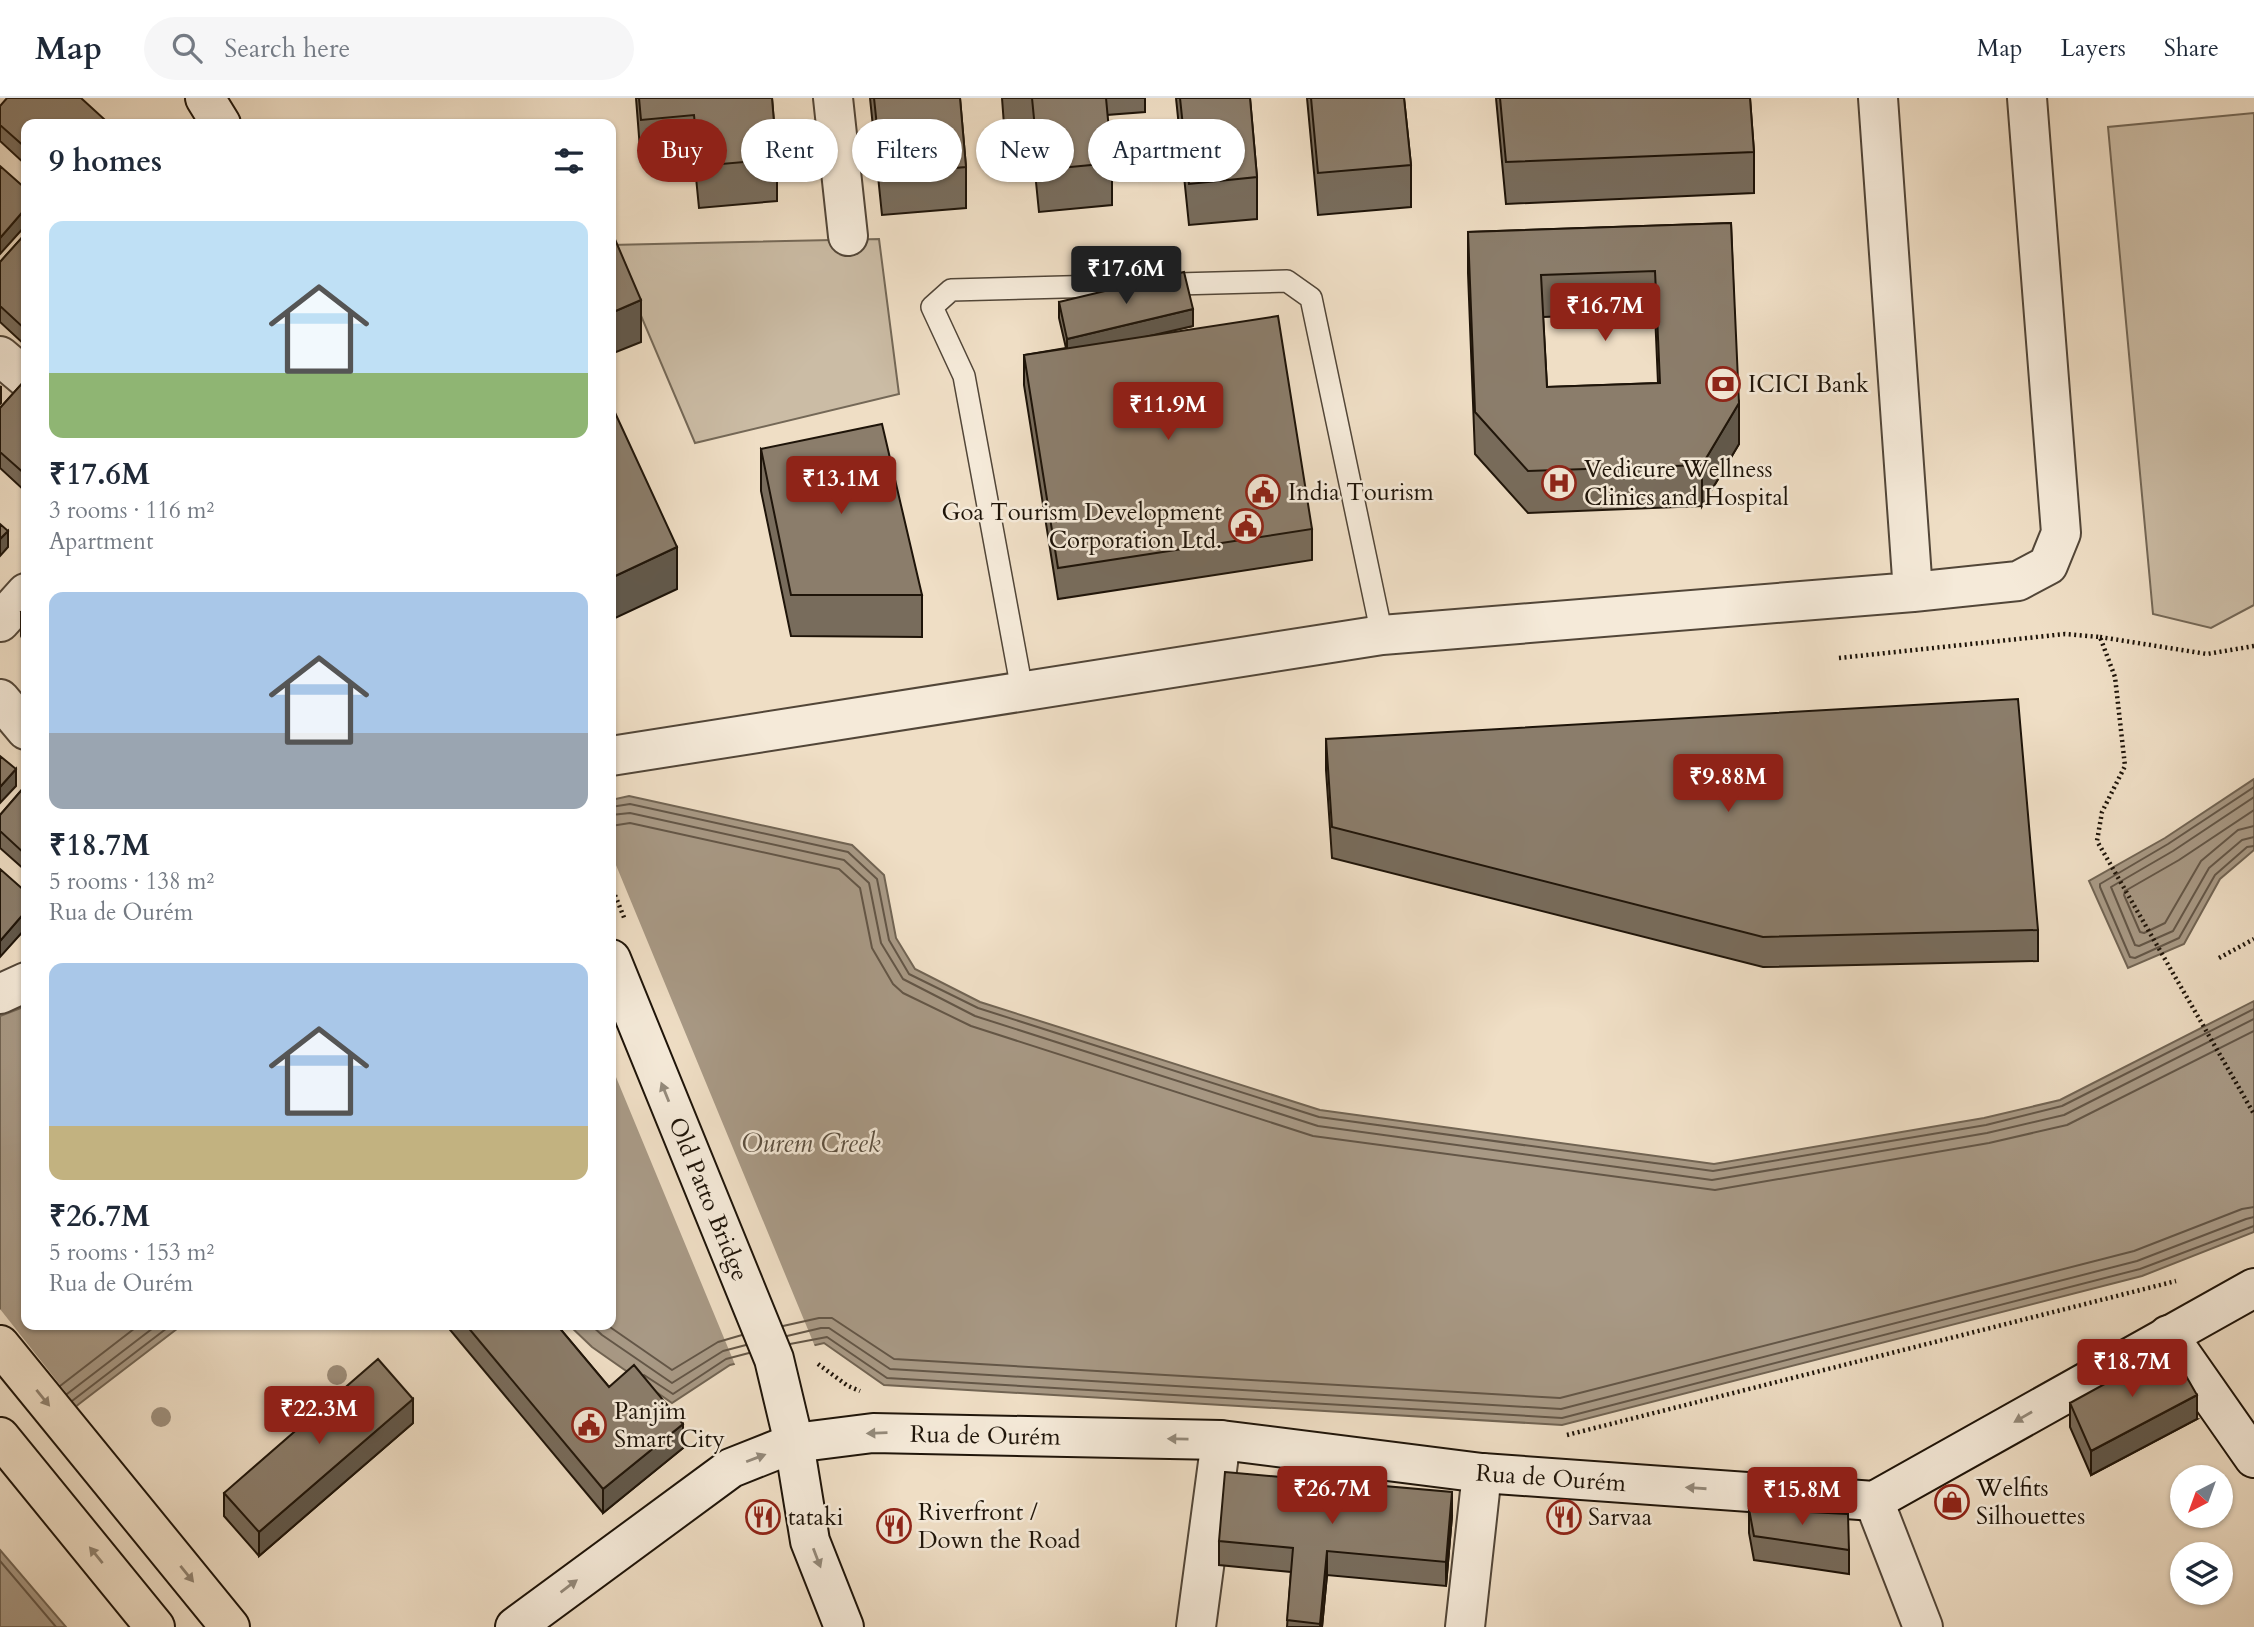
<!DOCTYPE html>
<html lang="en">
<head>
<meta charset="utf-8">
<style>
  body { margin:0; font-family:Cardo,serif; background:#f6f6f7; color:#1f2937; height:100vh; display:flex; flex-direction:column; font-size:26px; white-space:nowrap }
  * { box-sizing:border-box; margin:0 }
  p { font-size:23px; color:#747a83 }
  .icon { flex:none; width:38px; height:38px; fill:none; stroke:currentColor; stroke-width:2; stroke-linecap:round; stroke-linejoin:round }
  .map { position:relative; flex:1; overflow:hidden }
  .details { position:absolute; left:21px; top:21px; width:595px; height:1211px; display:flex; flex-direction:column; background:#fff; border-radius:14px; box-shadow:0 2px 5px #0004 }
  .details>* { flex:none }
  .top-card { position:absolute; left:637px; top:21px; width:665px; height:63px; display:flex; gap:14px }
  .needle { width:46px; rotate:221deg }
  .controls { position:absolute; left:2170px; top:1367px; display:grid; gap:14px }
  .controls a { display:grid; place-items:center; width:63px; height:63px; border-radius:50%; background:#fff; box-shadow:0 2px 5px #0004; font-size:35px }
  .price { position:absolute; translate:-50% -60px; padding:0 16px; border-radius:7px; background:#8f2418; color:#fff; font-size:23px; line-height:46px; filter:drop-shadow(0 2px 4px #0008) }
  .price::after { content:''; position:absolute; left:50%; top:42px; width:21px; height:16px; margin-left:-10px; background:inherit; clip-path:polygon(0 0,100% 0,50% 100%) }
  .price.active { background:#222; color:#fff }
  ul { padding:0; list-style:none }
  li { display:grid; align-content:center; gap:14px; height:371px; padding:0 28px }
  li span { display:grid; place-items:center; height:217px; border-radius:14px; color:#555 }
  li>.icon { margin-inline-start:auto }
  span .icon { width:126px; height:126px; fill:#fffc; stroke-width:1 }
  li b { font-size:30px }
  h2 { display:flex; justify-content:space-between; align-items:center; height:84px; padding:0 28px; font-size:30px }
  .tag { padding:0 24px; border-radius:32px; background:#fff; box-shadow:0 2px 5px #0004; font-size:24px; line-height:63px }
  .tag.active { background:#8f2418; color:#fff }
  header { display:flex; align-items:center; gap:42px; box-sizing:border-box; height:98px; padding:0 35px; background:#fff; border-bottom:2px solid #e0e1e3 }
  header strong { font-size:33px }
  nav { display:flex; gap:38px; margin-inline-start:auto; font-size:24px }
  .search { width:490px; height:63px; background:#f6f6f7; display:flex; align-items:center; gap:18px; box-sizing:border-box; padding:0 24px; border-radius:38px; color:#747a83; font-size:26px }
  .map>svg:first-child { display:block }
  .green { fill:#cbbca5; stroke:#746857; stroke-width:2 }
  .water { fill:#a89985; stroke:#716453; stroke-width:2 }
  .pier { fill:#efdec5 }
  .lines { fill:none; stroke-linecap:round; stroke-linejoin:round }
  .shore { stroke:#635647; stroke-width:2 }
  .lane-casing { stroke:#524638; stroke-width:24 }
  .street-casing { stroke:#524638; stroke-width:42 }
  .secondary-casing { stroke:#1e1409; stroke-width:42 }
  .primary-casing { stroke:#1e1409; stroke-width:42 }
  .path { stroke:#1e1409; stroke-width:4.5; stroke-dasharray:2 3.5; stroke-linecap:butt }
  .lane { stroke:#f5ead9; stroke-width:21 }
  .street { stroke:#f5ead9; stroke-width:38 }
  .secondary { stroke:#f5ead9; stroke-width:38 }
  .primary { stroke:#efdec5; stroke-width:38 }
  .tree { fill:#9e8f7c }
  .wall { fill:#786c5c; stroke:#1e1409; stroke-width:2; fill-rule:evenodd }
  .shaded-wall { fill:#61584b; stroke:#1e1409; stroke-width:2 }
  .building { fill:#8b7d6b; stroke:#1e1409; stroke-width:2; fill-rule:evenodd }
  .oneway { fill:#948a7b }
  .oneway2 { fill:#918370 }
  .labels { text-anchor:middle; stroke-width:5; stroke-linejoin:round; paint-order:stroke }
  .poi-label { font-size:24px; fill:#1e1409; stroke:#f5ead9; text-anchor:start }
  .street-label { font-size:24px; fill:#1e1409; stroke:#f5ead9 }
  .water-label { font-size:26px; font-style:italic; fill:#5c5041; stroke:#f5ead9 }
</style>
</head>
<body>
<header>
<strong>Map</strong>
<div class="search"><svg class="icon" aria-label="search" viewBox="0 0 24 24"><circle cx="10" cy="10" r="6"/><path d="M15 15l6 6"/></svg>Search here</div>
<nav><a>Map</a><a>Layers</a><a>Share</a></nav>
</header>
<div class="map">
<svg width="2254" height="1529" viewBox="0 0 2254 1529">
  <rect width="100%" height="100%" fill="#efdec5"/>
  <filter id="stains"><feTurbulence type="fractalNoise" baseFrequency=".00286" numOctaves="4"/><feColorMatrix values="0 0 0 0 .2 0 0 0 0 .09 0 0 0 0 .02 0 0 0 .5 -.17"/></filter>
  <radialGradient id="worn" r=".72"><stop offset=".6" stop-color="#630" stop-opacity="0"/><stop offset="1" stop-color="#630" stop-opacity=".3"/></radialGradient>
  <path class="green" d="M2254,15V507L2211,530L2153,516L2108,29Z
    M879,141L899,296L695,345L611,147Z"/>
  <path class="water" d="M2254,681V752L2220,781L2184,846L2128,870L2089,783L2165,740Z
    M629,698L852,747L884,777L896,840L915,871L980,904L1320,1012L1714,1066L1984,1020L2060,1002L2254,903V1134L2142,1178L1562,1327L884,1287L824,1245L730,1267L672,1305L592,1249L569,1227H611V702Z
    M26,908V1227H182L79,1306L0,1371V918Z
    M0,1452L66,1529H0Z"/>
  <path class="pier" d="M611,755L816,1251L736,1269L611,967Z
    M0,1211L79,1311L0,1375Z"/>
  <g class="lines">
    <path class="shore" d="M2254,689L2168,746L2100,786V789L2130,859L2135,860L2179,840L2215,777L2247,749L2254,748
      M2254,699L2173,753L2111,789L2135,847L2139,848L2173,833L2209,770L2242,742L2254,739
      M611,709L630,706L848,754L877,781L889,842L909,876L978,910L1319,1019L1713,1073L1986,1027L2062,1008L2254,911
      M2254,712L2179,762L2125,793L2124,797L2140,834L2144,835L2165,825L2201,763L2238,732L2254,728
      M611,717L630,715L844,762L869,785L881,845L903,881L975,918L1318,1028L1712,1082L1987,1035L2064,1017L2254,921
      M611,728L630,725L839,771L860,790L872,850L893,886L903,895L971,928L1313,1038L1715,1092L1989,1045L2067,1027L2254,933
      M591,1227L602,1237L672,1285L723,1253L746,1247
      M607,1227L672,1272L718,1244L742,1237
      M783,1228L819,1220H832L894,1261L1560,1300L2134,1153L2242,1111L2254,1109
      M787,1238L821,1230H829L890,1271L1561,1311L2137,1163L2246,1121L2254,1119
      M790,1246L827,1239L887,1280L1562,1320L2140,1171L2254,1128
      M644,1277L673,1296L726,1261L749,1255
      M60,1288L139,1227
      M67,1296L157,1227
      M72,1303L171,1227
      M0,1463L56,1529"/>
    <g class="lane-casing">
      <path id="lane" d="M1022,592L964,278L932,209L951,192L1287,183L1311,200L1382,537"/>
    </g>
    <g class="street-casing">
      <path id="street" d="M833,0L848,138
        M1878,0L1913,494
        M0,258L26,280
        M0,524L26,495
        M0,601L26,632
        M611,658L1382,537L1913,494L2018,483L2048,467L2061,435L2027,0
        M0,896L26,884
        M1874,1403L1923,1529
        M1196,1529L1221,1342
        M1465,1529L1482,1375"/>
    </g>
    <g class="secondary-casing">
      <g id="secondary">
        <path d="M205,0L221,26"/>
        <path id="s1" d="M611,861L774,1261L794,1345L810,1443L844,1529"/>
        <path d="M2168,1237L2254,1360"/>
        <path id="s2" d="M515,1529L731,1370L794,1345L873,1335L1221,1342L1482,1375L1874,1403L2254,1190"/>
      </g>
    </g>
    <g class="primary-casing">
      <path id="primary" d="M0,1247L230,1529
        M0,1339L155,1529"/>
    </g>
    <path class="path" d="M2100,539L2207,556L2254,548
      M1839,560L2065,536L2100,539L2115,579L2125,668L2102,714L2097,743L2254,1016
      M611,787L625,822
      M2219,860L2254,841
      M818,1266L848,1288L860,1293
      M1567,1337L2176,1183"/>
    <use href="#lane" class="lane"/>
    <use href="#street" class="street"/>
    <use href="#secondary" class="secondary"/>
    <use href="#primary" class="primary"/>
  </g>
  <g class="tree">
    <circle cx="337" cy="1277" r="10"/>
    <circle cx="161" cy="1319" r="10"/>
  </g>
  <path class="wall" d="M636,0H772L777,61V103L699,110L694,59L641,64Z
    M870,0H960L966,69V110L882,117Z
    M1002,0H1145V14L1107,17L1112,65V107L1039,114L1030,24L1004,27Z
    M1176,0H1250L1257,79V121L1189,127Z
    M1307,0H1404L1411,67V109L1318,117Z
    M1496,0H1750L1754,54V95L1506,106Z
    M0,8L104,26H26V67L0,43Z
    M1731,125L1739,346L1702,408L1528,415L1475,356L1468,175V134ZM1655,215L1658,285L1547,289L1543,219Z
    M26,135V248L0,224V164Z
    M1059,204L1193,228L1156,236L1312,431V462L1058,501L1024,287V257L1066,250L1059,220Z
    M26,281V394L0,370V310Z
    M761,351L922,497V539L791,538L761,393Z
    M26,511V548L21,538V514Z
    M1326,641L2038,832V863L1763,869L1332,760L1326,672Z
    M26,687V773L0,750V717Z
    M446,1227H557L609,1289L683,1350L603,1415Z
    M2070,1305L2197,1321L2091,1377L2070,1329Z
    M413,1325L259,1458L224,1418V1395Z
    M1749,1411L1849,1452V1476L1754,1462L1749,1435Z
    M1452,1418L1446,1488L1327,1477L1322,1529H1287L1291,1474L1219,1467V1443Z"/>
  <path class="shaded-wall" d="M26,110V127L0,156V140Z
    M641,202V244L611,256V215Z
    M1193,211V228L1067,257V241Z
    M1,288V305L0,306V290Z
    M1739,305V346L1702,408V367Z
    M8,433V449L0,458V441Z
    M677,449V491L611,522V480Z
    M16,671V688L0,705V689Z
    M26,813V830L0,859V843Z
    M2197,1297V1321L2091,1377V1353Z
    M413,1301V1325L259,1458V1434Z
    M683,1326V1350L603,1415V1391Z
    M1452,1394V1418L1446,1488V1464Z
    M1327,1453V1477L1322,1529H1320Z"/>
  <path class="building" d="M7,0H81L104,21L99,26H26V50L0,27V8Z
    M639,0H772L777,61L699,68L694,17L641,22Z
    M874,0H960L966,69L882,76Z
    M1032,0H1106L1112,65L1039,72Z
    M1180,0H1250L1257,79L1189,86Z
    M1311,0H1404L1411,67L1318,75Z
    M1500,0H1750L1754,54L1506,64Z
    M0,68L26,91V110L0,140Z
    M1731,125L1739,305L1702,367L1528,373L1475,314L1468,134ZM1655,173L1660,285L1547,289L1541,177Z
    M611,132L641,202L611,215Z
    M26,135V232L0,208V164Z
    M1184,174L1193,211L1067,241L1059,204Z
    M1278,218L1312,431L1058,470L1024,257Z
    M26,281V377L0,354V310Z
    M611,306L677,449L611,480Z
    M882,326L922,497H791L761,351Z
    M0,426L8,433L0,441Z
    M26,511V524L21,514Z
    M2018,601L2038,832L1763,839L1332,729L1326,641Z
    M0,658L16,671L0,689Z
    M26,687V757L0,733V717Z
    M0,771L26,794V813L0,843Z
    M466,1227H557L609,1289L634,1267L683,1326L603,1391Z
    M2170,1250L2197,1297L2091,1353L2070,1305Z
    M378,1261L413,1301L259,1434L224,1395Z
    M1225,1374L1452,1394L1446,1464L1327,1453L1320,1526L1287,1522L1293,1450L1219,1443Z
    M1749,1411L1848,1416L1849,1452L1754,1438Z"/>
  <defs><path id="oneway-solid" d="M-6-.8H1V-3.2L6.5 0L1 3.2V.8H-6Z" transform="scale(1.75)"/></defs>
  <g class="oneway">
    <use href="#oneway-solid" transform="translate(665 994) rotate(-112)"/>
    <use href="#oneway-solid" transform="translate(2023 1319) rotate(150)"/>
    <use href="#oneway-solid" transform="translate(877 1335) rotate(178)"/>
    <use href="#oneway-solid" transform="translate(1178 1341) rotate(-179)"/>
    <use href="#oneway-solid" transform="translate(756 1360) rotate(-21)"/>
    <use href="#oneway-solid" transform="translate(1696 1390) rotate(-176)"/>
    <use href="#oneway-solid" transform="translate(817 1460) rotate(69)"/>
    <use href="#oneway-solid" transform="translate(569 1488) rotate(-37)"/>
  </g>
  <g class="oneway2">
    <use href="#oneway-solid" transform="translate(43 1300) rotate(51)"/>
    <use href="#oneway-solid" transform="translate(96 1457) rotate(-129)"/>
    <use href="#oneway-solid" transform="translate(187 1476) rotate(51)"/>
  </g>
  <defs>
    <g id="bank-ring" transform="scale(1.75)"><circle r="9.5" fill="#f5ead9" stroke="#8f2418" stroke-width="1.5"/><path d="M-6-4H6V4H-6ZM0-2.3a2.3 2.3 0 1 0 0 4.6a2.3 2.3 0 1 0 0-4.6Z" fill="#8f2418"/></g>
    <g id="hospital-ring" transform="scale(1.75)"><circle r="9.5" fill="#f5ead9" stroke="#8f2418" stroke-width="1.5"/><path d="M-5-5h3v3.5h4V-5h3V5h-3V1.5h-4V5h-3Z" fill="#8f2418"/></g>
    <g id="civic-ring" transform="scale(1.75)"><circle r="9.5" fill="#f5ead9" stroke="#8f2418" stroke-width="1.5"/><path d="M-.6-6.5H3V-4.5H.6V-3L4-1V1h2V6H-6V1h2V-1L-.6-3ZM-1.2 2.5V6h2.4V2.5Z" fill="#8f2418"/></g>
    <g id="shop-ring" transform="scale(1.75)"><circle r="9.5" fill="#f5ead9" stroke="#8f2418" stroke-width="1.5"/><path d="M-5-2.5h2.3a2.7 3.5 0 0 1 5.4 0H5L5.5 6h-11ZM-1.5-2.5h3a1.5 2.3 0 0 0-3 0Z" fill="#8f2418"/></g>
    <g id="restaurant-ring" transform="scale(1.75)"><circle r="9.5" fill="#f5ead9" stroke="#8f2418" stroke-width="1.5"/><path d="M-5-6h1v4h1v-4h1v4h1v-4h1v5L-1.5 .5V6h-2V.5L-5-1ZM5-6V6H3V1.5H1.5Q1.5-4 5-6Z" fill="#8f2418"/></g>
  </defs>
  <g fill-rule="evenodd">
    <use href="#bank-ring" x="1723" y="286"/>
    <use href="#hospital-ring" x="1559" y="385"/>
    <use href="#civic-ring" x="1263" y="394"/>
    <use href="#civic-ring" x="1246" y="428"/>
    <use href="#civic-ring" x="589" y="1327"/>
    <use href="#shop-ring" x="1952" y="1404"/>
    <use href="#restaurant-ring" x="763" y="1419"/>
    <use href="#restaurant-ring" x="1564" y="1419"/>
    <use href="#restaurant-ring" x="894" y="1428"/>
  </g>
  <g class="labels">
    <g class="poi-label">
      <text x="1748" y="294">ICICI Bank</text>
      <text x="1584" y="379">Vedicure Wellness<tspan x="1584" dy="28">Clinics and Hospital</tspan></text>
      <text x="1288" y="402">India Tourism</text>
      <text x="1222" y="422" text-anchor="end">Goa Tourism Development<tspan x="1222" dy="28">Corporation Ltd.</tspan></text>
      <text x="614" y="1321">Panjim<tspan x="614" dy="28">Smart City</tspan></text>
      <text x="1976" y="1398">Welfits<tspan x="1976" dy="28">Silhouettes</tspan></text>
      <text x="918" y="1422">Riverfront /<tspan x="918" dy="28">Down the Road</tspan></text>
      <text x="788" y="1427">tataki</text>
      <text x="1588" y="1427">Sarvaa</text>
    </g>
    <g class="street-label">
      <text dy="8" stroke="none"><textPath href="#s1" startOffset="259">Old Patto Bridge</textPath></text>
      <text dy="8" stroke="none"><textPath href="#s2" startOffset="528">Rua de Ourém</textPath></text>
      <text dy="8" stroke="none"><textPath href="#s2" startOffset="1096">Rua de Ourém</textPath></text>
    </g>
    <g class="water-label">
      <text x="811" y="1054">Ourem Creek</text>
    </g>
  </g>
  <rect width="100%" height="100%" filter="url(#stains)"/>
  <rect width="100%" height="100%" fill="url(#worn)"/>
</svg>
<div class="controls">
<a><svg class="needle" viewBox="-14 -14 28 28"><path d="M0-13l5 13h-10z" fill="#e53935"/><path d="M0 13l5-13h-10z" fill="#747a83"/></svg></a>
<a><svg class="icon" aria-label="layers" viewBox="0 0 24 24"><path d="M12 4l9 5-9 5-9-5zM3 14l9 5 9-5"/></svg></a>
</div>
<b class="price active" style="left:1126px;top:208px">₹17.6M</b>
<b class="price" style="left:1605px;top:245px">₹16.7M</b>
<b class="price" style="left:1168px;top:344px">₹11.9M</b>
<b class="price" style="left:841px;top:418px">₹13.1M</b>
<b class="price" style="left:1728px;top:716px">₹9.88M</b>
<b class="price" style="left:2132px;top:1301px">₹18.7M</b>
<b class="price" style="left:319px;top:1348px">₹22.3M</b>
<b class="price" style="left:1332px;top:1428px">₹26.7M</b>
<b class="price" style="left:1802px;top:1429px">₹15.8M</b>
<div class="top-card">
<a class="tag active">Buy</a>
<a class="tag">Rent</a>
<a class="tag">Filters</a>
<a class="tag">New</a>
<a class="tag">Apartment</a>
</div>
<section class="details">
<h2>9 homes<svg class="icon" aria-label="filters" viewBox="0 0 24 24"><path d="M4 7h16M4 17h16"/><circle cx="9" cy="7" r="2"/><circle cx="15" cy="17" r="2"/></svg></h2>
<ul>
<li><span style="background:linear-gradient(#bfe0f5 70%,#8fb573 0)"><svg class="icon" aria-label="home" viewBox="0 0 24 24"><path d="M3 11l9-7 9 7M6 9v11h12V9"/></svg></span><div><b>₹17.6M</b><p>3 rooms · 116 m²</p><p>Apartment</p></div></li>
<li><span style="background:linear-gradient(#a9c7e8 65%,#9aa5b1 0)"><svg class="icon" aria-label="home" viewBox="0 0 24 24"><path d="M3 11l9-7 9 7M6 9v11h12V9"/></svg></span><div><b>₹18.7M</b><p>5 rooms · 138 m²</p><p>Rua de Ourém</p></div></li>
<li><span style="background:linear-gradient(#a9c7e8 75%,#c2b280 0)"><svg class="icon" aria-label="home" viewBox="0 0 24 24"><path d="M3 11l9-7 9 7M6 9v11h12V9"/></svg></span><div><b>₹26.7M</b><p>5 rooms · 153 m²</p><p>Rua de Ourém</p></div></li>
</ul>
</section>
</div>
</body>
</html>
